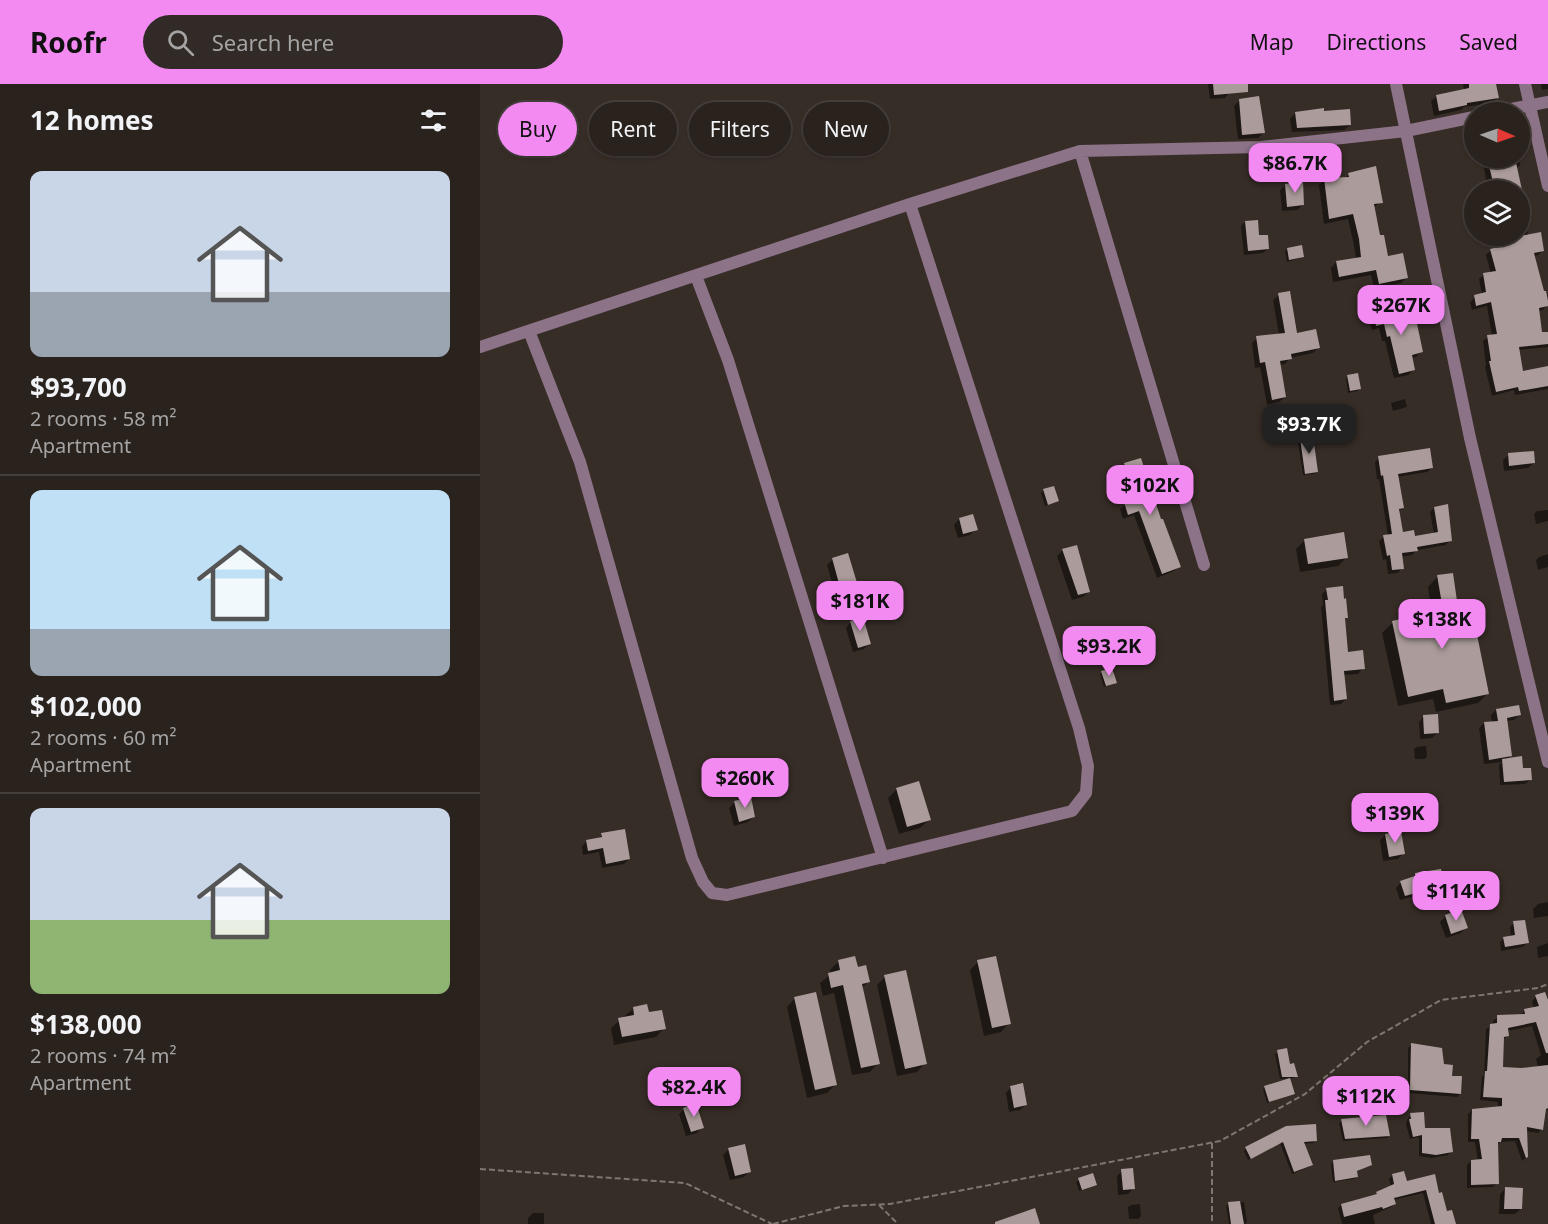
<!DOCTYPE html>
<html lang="en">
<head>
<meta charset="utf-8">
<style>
  body { margin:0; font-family:"Noto Sans",sans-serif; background:#312a26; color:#f1f3f6; height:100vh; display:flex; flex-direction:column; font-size:22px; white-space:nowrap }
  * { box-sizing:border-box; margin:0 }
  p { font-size:20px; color:#a5a4a4 }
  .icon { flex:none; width:33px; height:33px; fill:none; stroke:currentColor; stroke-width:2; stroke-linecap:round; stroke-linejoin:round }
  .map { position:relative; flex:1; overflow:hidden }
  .drawer { display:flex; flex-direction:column; background:#29221d; width:480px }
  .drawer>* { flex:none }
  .banner { position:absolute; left:18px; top:18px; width:570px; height:54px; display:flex; gap:12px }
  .needle { width:39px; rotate:92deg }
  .buttons { position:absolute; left:984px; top:18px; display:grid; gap:12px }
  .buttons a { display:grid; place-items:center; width:66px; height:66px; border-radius:50%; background:#29221d; box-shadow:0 2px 4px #0004,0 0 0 2px #453f3b; font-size:30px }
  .price { position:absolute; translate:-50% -51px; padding:0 14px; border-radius:12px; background:#f28af2; color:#111; font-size:20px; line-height:39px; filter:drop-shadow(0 2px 3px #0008) }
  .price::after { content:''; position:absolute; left:50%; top:36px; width:18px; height:14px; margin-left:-9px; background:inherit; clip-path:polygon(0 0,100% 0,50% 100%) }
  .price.selected { background:#222; color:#fff }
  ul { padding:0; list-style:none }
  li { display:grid; align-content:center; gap:12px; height:318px; padding:0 30px }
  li+li { border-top:2px solid #453f3b }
  li span { display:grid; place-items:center; height:186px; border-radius:12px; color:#555 }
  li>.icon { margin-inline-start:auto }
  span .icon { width:108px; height:108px; fill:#fffc; stroke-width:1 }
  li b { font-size:26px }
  h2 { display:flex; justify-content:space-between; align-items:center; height:72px; padding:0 30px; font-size:26px }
  .chip { padding:0 21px; border-radius:27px; background:#29221d; box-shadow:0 2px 4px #0004,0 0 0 2px #453f3b; font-size:21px; line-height:54px }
  .chip.selected { background:#f28af2; color:#111 }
  header { display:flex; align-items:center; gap:36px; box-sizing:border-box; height:84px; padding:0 30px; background:#f28af2; color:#111 }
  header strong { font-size:28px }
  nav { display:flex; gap:33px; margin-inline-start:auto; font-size:21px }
  .search { width:420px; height:54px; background:#312a26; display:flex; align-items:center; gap:15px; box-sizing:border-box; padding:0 21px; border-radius:33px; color:#a5a4a4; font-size:22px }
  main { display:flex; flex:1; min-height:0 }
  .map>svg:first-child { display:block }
  .shadow { fill:#0007; fill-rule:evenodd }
  .building { fill:#ab9c9b }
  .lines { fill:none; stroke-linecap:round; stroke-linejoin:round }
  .path { stroke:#7f7671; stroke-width:2; stroke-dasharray:6 3; stroke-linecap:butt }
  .minor { stroke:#8d7388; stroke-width:12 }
</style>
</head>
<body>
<header>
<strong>Roofr</strong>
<div class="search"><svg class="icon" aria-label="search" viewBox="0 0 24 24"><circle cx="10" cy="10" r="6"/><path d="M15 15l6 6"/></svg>Search here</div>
<nav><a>Map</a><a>Directions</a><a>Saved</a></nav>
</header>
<main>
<section class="drawer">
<h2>12 homes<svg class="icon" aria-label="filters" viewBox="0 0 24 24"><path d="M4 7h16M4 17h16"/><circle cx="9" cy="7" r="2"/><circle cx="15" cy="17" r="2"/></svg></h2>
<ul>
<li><span style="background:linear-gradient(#c9d6e8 65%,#9aa5b1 0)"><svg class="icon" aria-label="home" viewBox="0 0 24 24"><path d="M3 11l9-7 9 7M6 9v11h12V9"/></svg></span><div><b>$93,700</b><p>2 rooms · 58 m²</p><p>Apartment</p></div></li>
<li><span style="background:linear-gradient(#bfe0f5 75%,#9aa5b1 0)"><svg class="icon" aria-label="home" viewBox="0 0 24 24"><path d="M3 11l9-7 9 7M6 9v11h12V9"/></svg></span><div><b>$102,000</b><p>2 rooms · 60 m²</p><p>Apartment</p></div></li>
<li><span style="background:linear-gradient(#c9d6e8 60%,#8fb573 0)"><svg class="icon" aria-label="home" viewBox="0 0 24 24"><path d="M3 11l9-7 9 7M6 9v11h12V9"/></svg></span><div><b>$138,000</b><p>2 rooms · 74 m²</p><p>Apartment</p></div></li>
</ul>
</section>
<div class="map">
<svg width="1068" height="1140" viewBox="0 0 1068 1140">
  <rect width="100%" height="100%" fill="#372d27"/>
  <path class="shadow" d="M728,0H748L749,9L745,14L730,15Z
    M983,0H1015L1017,14L1012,19L984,23L981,26L954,32L951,17L957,12L984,6Z
    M1061,0H1068V5L1062,6Z
    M760,16L784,48L778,54L758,55L754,22Z
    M815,29H843L870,41L864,46L812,48L810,35Z
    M1002,74H1039L1040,81L1036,85L1040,109V106H1008Z
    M869,90L901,118L893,124L899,153L906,173L926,194L921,199L894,204L891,191L853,198L851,184L856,178L876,175L874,161L868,135L844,140L839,101L845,96L865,94Z
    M806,101L823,121L817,126L802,127L800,106Z
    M1040,132H1045L1048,152L1063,166L1058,171L1054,172L1067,221L1063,226L1058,227L1061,250L1068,249V263L1038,266L1042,288L1068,283V305L1035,311L1034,306L1012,312L1005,283L1006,282L1003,257L1008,253L1012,252L1007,222L992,226L990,218L995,213L1002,211L999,195L1004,191L1011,190L1006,171L1011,166L1027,162L1025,152H1040Z
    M765,138L788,165L783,169L764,171L761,142Z
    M808,165L823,173L807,178L805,167Z
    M799,211L816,251L838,264L833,269L810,274L805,280L799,281L805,313L799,318L787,321L780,283L775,284L772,259L777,254L799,251L793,216Z
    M894,229L926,239L941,268L936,273L931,274L933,286L928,291L914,294L905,257H902L899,244L892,246L889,234Z
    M868,292L880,305L877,307L868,309L866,294Z
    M925,315L927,323L913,327L911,319Z
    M821,355L837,388L834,390L823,391L818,358Z
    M1029,371L1054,379L1048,384L1024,387L1023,376Z
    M899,374L952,384L947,388L917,393L923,424L918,428L922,450L934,454L954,450L950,428L954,424L970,456L966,461L937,466L932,471L921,473L922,484L918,489L908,490L906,475L903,476L899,457L904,453L908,452L899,395H897L895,378Z
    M645,380L680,437L699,482L694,487L677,494L654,431L643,435L640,425L649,418L639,385Z
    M564,406L577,417L565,422L561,409Z
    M1068,426V437L1056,440L1054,430L1057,427Z
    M479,435L496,445L490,451L478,454L474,441Z
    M825,456L867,473L858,482L820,488L816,465Z
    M583,466L609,507L603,513L592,516L577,472Z
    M1068,470V483L1058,486L1056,476L1059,473Z
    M352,476L376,502L371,507L356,512L347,481Z
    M958,492L977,526L1008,609L998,619L956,628L953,615L918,622L902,549L912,539L952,530L948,503Z
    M847,505L864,535L867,570L883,584L878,590L863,591L866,615L861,620L850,621L841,523L843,521L842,510Z
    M371,538L389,560L384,565L373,568L366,544Z
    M630,554L642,565L628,571L629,574L627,576L618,579L614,564Z
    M622,588L635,598L624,603L620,590Z
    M1016,626L1039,631L1034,636L1026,637L1030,672L1026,676L1042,686L1050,696L1045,700L1020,701L1019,681L1022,678L1004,680L999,644L1004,639H1012L1011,631Z
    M944,632L957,649L952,654L940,655L939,638Z
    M946,662L947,672L945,675H935L934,665L937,663Z
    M417,705L449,736L440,744L419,750L408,714Z
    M255,718L274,733L268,738L254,742L249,724Z
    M122,751L149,775L144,780L122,784L119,768L103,771L102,762L107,757L117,756Z
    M905,751L923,770L918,775L903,777L900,756Z
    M935,791L963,801L957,806L920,816L916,804L921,798L931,795Z
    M1068,818V832L1054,834L1053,825L1058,820Z
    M966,832L986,843L981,849L966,854L960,838Z
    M1034,839L1047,859L1043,863L1021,867L1020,858L1024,854L1031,853L1030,843Z
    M1068,859V872L1058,874L1057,863Z
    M358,878L377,885L388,898L382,904L398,979L390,988L372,991L354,909L343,912L340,899L351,890L350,886Z
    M498,878L529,939L521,948L504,952L490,886Z
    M405,893L445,979L437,988L417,992L397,901Z
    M1056,913L1068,924V1025L1064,1027L1062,1045L1058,1049L1046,1047L1047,1073L1042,1077L1035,1057L1020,1058L1016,1061L1017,1099L1013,1103L987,1104V1081L991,1077H998L995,1058H988V1030L992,1026L1018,1024V1018L1000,1016L1002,993L1004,991L1006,945L1013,941V937L1018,933L1040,931L1044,927L1054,925L1052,917ZM1052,942L1061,971L1056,975L1058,983L1021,985L1023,956L1027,952V947Z
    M315,914L355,1001L347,1009L327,1014L307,923Z
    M154,924L168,930L184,944L176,953L134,961L131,944Z
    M931,961L962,981L980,1010L977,1013L928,1009V964Z
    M806,966L809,982L816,992L814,994L800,995L795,970Z
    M864,997L868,1007L858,1014L854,1003Z
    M531,1003L545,1021L540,1026L529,1028L526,1009Z
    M785,1003L813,1010L787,1019L783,1005Z
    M204,1025L222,1043L217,1049L206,1052L199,1030Z
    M931,1031L944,1045L972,1067L968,1071L952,1074L939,1072V1053L930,1055L926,1040L928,1034Z
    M862,1036L909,1051L907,1054L863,1057L859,1039Z
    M807,1044L835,1057L833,1059L823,1060L831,1081L829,1083L812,1090L800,1059L768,1076L764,1067L766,1064Z
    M249,1065L270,1087L264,1093L250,1096L243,1071Z
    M853,1078L891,1081L876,1088L877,1093L874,1095L853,1098L851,1080Z
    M642,1087L654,1104L648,1110L638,1111L637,1092Z
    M913,1091L926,1099L954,1092L958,1111L966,1129L975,1140H951L943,1109L913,1116L915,1120L911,1123L893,1131L895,1140H862L858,1124L861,1121L893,1113L911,1103L909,1095Z
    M599,1096L615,1100L599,1107L596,1098Z
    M1025,1105L1041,1125L1035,1130H1019L1020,1110Z
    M764,1118L767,1138L765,1140H749L746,1122L749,1120Z
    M660,1120L661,1132L658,1135H649L648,1123L651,1121Z
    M53,1129H64V1140H48V1134Z"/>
  <path class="building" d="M733,0H768V8L734,11Z
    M989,0H1016L1019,14L987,19V21L959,27L956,11L989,4Z
    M779,12L785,49L762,51L759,15Z
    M844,24V27L870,25L871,41L817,44L815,28Z
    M1007,74H1035L1042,106H1015Z
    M896,82L903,119L894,120L900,151H904L908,172L923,169L928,194L899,200L896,186L859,193L856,177L881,173L879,155L873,130L849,135L844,94L869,93L868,89Z
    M823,98L824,121L807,123L805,100Z
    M778,136L779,151H788L789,165L768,167L765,137Z
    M1061,148L1064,167L1054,169L1064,207H1066L1068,217V222L1059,224L1062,248H1068V260L1039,263L1043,287L1068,282V302L1039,307L1038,303L1016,308L1009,277H1011L1007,251L1017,250L1011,218L996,222L994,211L1006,208L1003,189L1016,187L1010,165L1035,159L1034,153Z
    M822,161L824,173L809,176L807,164Z
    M810,207L817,249L836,245L840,264L811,270L812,275L800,277L806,313L792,316L785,278L780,279L776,252L805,249L798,209Z
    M925,222L928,237L936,235L943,268L932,271L935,286L919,290L910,252L907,253L904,240L896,242L894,228Z
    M878,289L881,305L870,307L867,291Z
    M833,352L838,388L825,390L820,354Z
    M950,364L953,384L918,390L924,424L919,425L923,448L934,446L935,452L958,448L954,423L968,420L972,457L937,463L938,467L922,469L924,485L912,486L910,471L907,472L903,451L912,450L903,391L901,392L898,372Z
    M1054,367L1055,379L1029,382L1028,369Z
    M661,374L681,435H683L701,483L682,490L659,427L648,431L644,418L654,415L644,379Z
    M574,402L579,417L568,421L563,405Z
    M493,430L498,446L483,450L479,434Z
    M864,448L868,474L828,480L824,455Z
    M597,461L610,508L598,511L582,465Z
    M368,469L378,502L361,507L352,474Z
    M973,489L978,524L991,521L1009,610L966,619L963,605L928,613L912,537L963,526L957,491Z
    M863,502L864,515L866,514L868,534H865L868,568L883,566L885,585L864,587L867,615L854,617L845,516H848L846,504Z
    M383,533L391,560L378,564L370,537Z
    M639,550L644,566L629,570L631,574L620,577L615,560L630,556L629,553Z
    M632,584L637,599L626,602L621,587Z
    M1039,621L1041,631L1027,634L1032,672L1009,676L1004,638L1018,637L1016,625Z
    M958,630L959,649L944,650L943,631Z
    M1042,672L1043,684H1051L1052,696L1024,698L1022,675Z
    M439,697L451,736L427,743L416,704Z
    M271,713L275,733L259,738L254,717Z
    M145,745L150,775L126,780L123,764L108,767L106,756L122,753L121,749Z
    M921,747L925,770L909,773L905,750Z
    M961,785L964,801L925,812L920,797L935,792V789Z
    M981,825L988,844L971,850L965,831Z
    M1045,836L1049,859L1025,863L1023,853L1035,851L1033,837Z
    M375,872L378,883L386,881L390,898L382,900L400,980L381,984L363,901L351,904L348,889L360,886L358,876Z
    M516,872L531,940L512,944L497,876Z
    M426,886L447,980L425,985L404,891Z
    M336,908L357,1001L335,1006L314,913Z
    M1065,908L1068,916V969H1066L1056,938L1028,944L1029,952L1024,953L1023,983L1041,984L1068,981V1024L1066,1025L1063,1046L1047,1043L1048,1073L1046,1074L1039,1054H1022L1021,1058H1018L1019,1100L991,1101V1076L1002,1075L999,1055H991L992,1025L1022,1022V1014L1003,1013L1005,987H1007L1010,940L1017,939V931L1045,930L1044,925L1059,922L1055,911Z
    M167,920L169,928L182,926L186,945L142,953L138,934L154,931L153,923Z
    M931,959L962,964L964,980L973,981L972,992H982L981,1010L930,1006Z
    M807,964L810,980L814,979L818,993H802L797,966Z
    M810,994L815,1010L789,1018L784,1002Z
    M543,999L547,1021L534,1024L530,1002Z
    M216,1019L224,1044L211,1048L203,1024Z
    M944,1028L945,1044H970L973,1068L956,1071L942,1069V1051L933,1053L929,1035H931L930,1029Z
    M906,1031L910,1052L865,1055L861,1035Z
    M836,1040L837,1057L824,1058L833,1081L814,1088L803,1058L771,1075L765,1063L806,1042Z
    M265,1060L271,1088L255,1092L248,1064Z
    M890,1071L892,1081L877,1087L878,1093L855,1097L853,1076Z
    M653,1084L655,1105L643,1106L641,1085Z
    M924,1087L927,1097L955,1090L959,1109L962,1108L967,1127L972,1126L976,1140H955L946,1106L914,1114L916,1120L903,1125L902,1123L864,1133L861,1120L897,1110L896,1108L914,1100L912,1090Z
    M613,1089L617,1101L602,1106L598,1094Z
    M1025,1103L1043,1104L1042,1125H1024Z
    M760,1117L764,1140H751L748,1118Z
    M555,1124L560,1140H515V1138Z"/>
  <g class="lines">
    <path class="path" d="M732,1059V1140
      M0,1085L205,1099L292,1140
      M399,1121L418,1140
      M293,1140L364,1122L410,1120L740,1057L825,1010L887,958L961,916L1058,904L1068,900"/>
    <path class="minor" d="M916,0L990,354L1068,678
      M1045,0L1068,102
      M1015,28L1068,18
      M600,67L724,481
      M216,192L248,276L403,774
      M49,247L100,378L212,774L223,798L232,809L247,811L592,727L606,709L608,682L599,644L430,120
      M0,263L430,120L600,67L781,63L926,47L994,33"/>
  </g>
</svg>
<div class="buttons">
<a><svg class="needle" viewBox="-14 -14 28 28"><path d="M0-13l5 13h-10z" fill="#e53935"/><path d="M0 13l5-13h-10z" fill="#a5a4a4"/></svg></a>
<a><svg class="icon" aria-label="layers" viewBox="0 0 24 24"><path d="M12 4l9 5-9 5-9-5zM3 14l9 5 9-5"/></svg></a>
</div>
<b class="price" style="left:815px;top:110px">$86.7K</b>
<b class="price" style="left:921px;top:252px">$267K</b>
<b class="price selected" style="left:829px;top:371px">$93.7K</b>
<b class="price" style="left:670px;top:432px">$102K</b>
<b class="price" style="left:380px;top:548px">$181K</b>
<b class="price" style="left:962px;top:566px">$138K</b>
<b class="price" style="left:629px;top:593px">$93.2K</b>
<b class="price" style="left:265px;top:725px">$260K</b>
<b class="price" style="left:915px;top:760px">$139K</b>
<b class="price" style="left:976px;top:838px">$114K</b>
<b class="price" style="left:214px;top:1034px">$82.4K</b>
<b class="price" style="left:886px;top:1043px">$112K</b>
<div class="banner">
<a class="chip selected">Buy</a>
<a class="chip">Rent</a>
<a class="chip">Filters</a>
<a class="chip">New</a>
</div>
</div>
</main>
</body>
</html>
